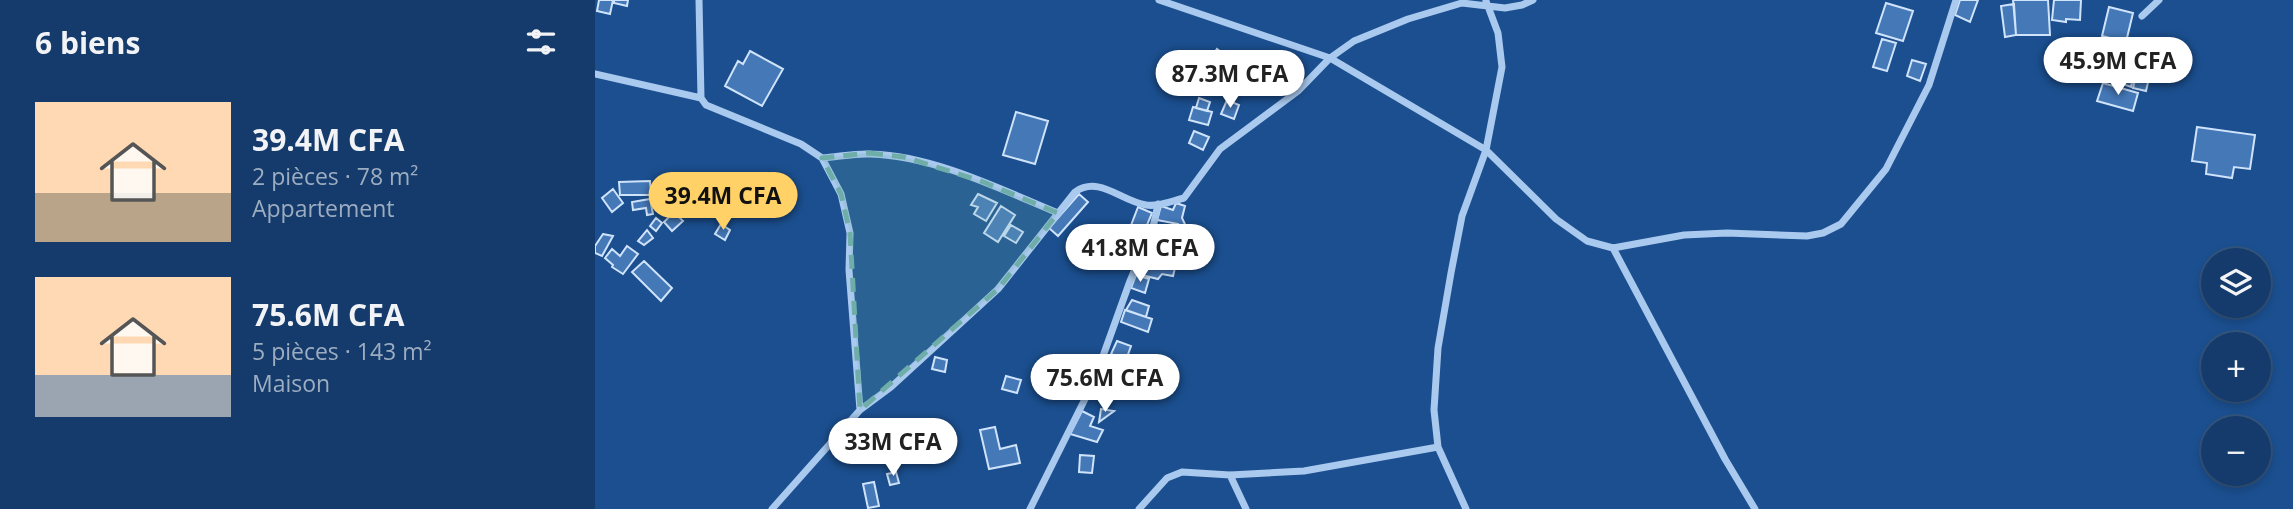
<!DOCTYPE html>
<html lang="fr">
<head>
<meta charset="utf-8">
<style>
  body { margin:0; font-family:"Open Sans",sans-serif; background:#1d4271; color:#f1f3f6; height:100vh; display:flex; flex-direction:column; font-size:26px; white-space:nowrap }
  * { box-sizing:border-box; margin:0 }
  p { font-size:23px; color:#9dadc1 }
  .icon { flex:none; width:38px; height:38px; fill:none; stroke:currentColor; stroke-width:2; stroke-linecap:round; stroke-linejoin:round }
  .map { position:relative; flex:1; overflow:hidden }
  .drawer { display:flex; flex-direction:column; background:#143b6b; width:595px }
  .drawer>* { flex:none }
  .fabs { position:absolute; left:1606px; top:248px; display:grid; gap:14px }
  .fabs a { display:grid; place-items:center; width:70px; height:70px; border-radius:50%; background:#143b6b; box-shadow:0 4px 10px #0003,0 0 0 2px #33557e; font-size:35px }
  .price { position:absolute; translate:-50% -60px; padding:0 16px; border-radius:24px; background:#fff; color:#222; font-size:23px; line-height:46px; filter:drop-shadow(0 2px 4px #0008) }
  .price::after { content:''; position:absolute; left:50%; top:42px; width:21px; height:16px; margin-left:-10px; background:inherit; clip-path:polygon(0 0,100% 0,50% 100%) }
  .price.selected { background:#ffd166; color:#111 }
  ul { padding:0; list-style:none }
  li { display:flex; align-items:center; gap:21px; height:175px; padding:0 35px }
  li span { display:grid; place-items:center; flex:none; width:196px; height:140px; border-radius:0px; color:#555 }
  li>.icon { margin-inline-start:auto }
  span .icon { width:84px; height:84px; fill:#fffc; stroke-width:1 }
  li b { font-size:30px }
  h2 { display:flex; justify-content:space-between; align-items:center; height:84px; padding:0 35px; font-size:30px }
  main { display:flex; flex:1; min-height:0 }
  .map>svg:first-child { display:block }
  .building { fill:#4478b7; stroke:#cfe3fa; stroke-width:2 }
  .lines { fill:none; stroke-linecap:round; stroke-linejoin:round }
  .minor { stroke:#a9c9ee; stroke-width:7 }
  .marked { fill:#6fada8; fill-opacity:0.2; stroke:#6fada8; stroke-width:5; stroke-dasharray:14 9; stroke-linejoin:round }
</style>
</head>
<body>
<main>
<section class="drawer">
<h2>6 biens<svg class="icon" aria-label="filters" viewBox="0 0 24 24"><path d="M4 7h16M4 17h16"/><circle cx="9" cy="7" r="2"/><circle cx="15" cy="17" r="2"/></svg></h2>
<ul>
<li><span style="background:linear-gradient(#ffd9b3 65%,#b9a48a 0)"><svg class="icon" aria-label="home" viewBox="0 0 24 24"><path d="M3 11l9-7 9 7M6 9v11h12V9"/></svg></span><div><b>39.4M CFA</b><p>2 pièces · 78 m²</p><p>Appartement</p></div></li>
<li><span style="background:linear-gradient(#ffd9b3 70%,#9aa5b1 0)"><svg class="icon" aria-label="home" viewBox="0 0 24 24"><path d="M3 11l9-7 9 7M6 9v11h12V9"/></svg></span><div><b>75.6M CFA</b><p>5 pièces · 143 m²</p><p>Maison</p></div></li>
</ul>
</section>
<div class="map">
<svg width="1698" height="509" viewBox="0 0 1698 509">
  <rect width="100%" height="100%" fill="#1b4f8f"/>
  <path class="building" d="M4,0H18L15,14L2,11Z
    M19,0H33L32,6L19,3Z
    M1365,0H1383L1375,22L1360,15Z
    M1418,0H1453L1455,35H1421Z
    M1459,0H1486L1485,20L1471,19V22L1457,20Z
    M1291,3L1318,11L1308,41L1281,33Z
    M1419,4L1421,35L1410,37L1406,6Z
    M1514,7L1538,13L1531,42L1507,36Z
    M1287,39L1301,43L1292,71L1278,67Z
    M622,49L641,63L627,83L607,71Z
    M1504,50L1518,53L1512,81L1498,78Z
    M155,51L188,69L167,106L130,86L143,61L148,64Z
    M1317,60L1331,64L1325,81L1312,76Z
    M1529,60L1541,64L1536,87L1522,82Z
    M1542,71L1555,74L1551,91L1538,88Z
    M603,73L610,76L606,88L599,86Z
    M1508,83L1543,93L1538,111L1502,101Z
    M604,98L615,102L612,111L601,108Z
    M632,100L644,105L639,119L626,114Z
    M598,107L617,112L613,125L594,120Z
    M421,112L453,121L440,164L408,155Z
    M1602,127L1660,135L1655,169L1639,167L1637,178L1611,174L1612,163L1597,161Z
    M599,131L614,137L608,150L594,143Z
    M55,181L56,195H25L24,182Z
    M18,189L28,203L17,212L7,198Z
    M383,194L402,203L391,221L379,214L383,207L376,205Z
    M484,194L493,202L463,236L454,228Z
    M55,199L58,214L52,215L51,208L38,210L37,202Z
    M581,203L590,206L587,218L597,239L596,242L579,234L583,224L562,220L566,206L578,210Z
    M406,206L420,215L403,242L389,233Z
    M543,207L557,213L543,247L530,241Z
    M79,212L88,221L77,231L69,222Z
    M61,218L67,223L61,231L55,226Z
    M126,224L135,230L130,240L120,234Z
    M416,225L428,232L421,243L409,236Z
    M52,230L58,238L49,245L43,241Z
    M8,234L18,236L7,256L0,253V246Z
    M32,246L43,254L28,274L17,267L18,265L10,258L17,249L25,256Z
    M547,255L581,264L578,276L567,274L563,279L543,274Z
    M49,261L77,288L66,301L37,272Z
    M541,275L554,279L550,293L536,288Z
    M537,300L554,306L551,317L531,310Z
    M530,310L557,319L553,332L526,322Z
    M522,341L536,346L531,360L516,354Z
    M340,357L352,360L350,372L337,369Z
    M514,363L530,368L526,383L510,378Z
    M411,376L426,380L422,393L407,389Z
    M503,387L515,392L511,402L498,397Z
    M506,409L519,411L504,422Z
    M487,411L499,417L495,426L508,430L502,442L475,434Z
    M400,427L405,449L421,445L425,463L394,469L385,430Z
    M485,455L499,456L497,473L484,472Z
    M301,472L304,483L295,485L292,474Z
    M279,482L284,506L273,508L268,484Z"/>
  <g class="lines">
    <path class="minor" d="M104,0L106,98L111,105L206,144L227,158L246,194L255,233L254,270L265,410L296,387L403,289L480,192C504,175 526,201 551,205C563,207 577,201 589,198L625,149L703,91L735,58L759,41L813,19L867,3L910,8L927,5L938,0
      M564,0L735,58L891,150L961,219L992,241L1018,248L1089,235L1132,233L1212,236L1228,233L1246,224L1291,169L1334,85L1361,0
      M1547,16L1564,0
      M0,74L106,98
      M227,158C243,157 260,153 276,154C339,156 405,189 463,213
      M1018,248L1130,459L1160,509
      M635,475L651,509
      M177,509L265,410
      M435,509L499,381L535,281L559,223L563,204
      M544,509L572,478L587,472L635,475L709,471L843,447
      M871,509L843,447L839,410L843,348L856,273L867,216L891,150L907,67L903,33L891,1"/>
  </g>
  <path class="marked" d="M274,153L309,157L386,181L463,213L403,289L265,410L255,233L246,194L227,158Z"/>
</svg>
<div class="fabs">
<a><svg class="icon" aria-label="layers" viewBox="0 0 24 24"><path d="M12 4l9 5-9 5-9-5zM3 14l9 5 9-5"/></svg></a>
<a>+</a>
<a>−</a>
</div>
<b class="price" style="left:1523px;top:97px">45.9M CFA</b>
<b class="price" style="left:635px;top:110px">87.3M CFA</b>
<b class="price selected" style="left:128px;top:232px">39.4M CFA</b>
<b class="price" style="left:545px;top:284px">41.8M CFA</b>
<b class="price" style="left:510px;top:414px">75.6M CFA</b>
<b class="price" style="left:298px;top:478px">33M CFA</b>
</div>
</main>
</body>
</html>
